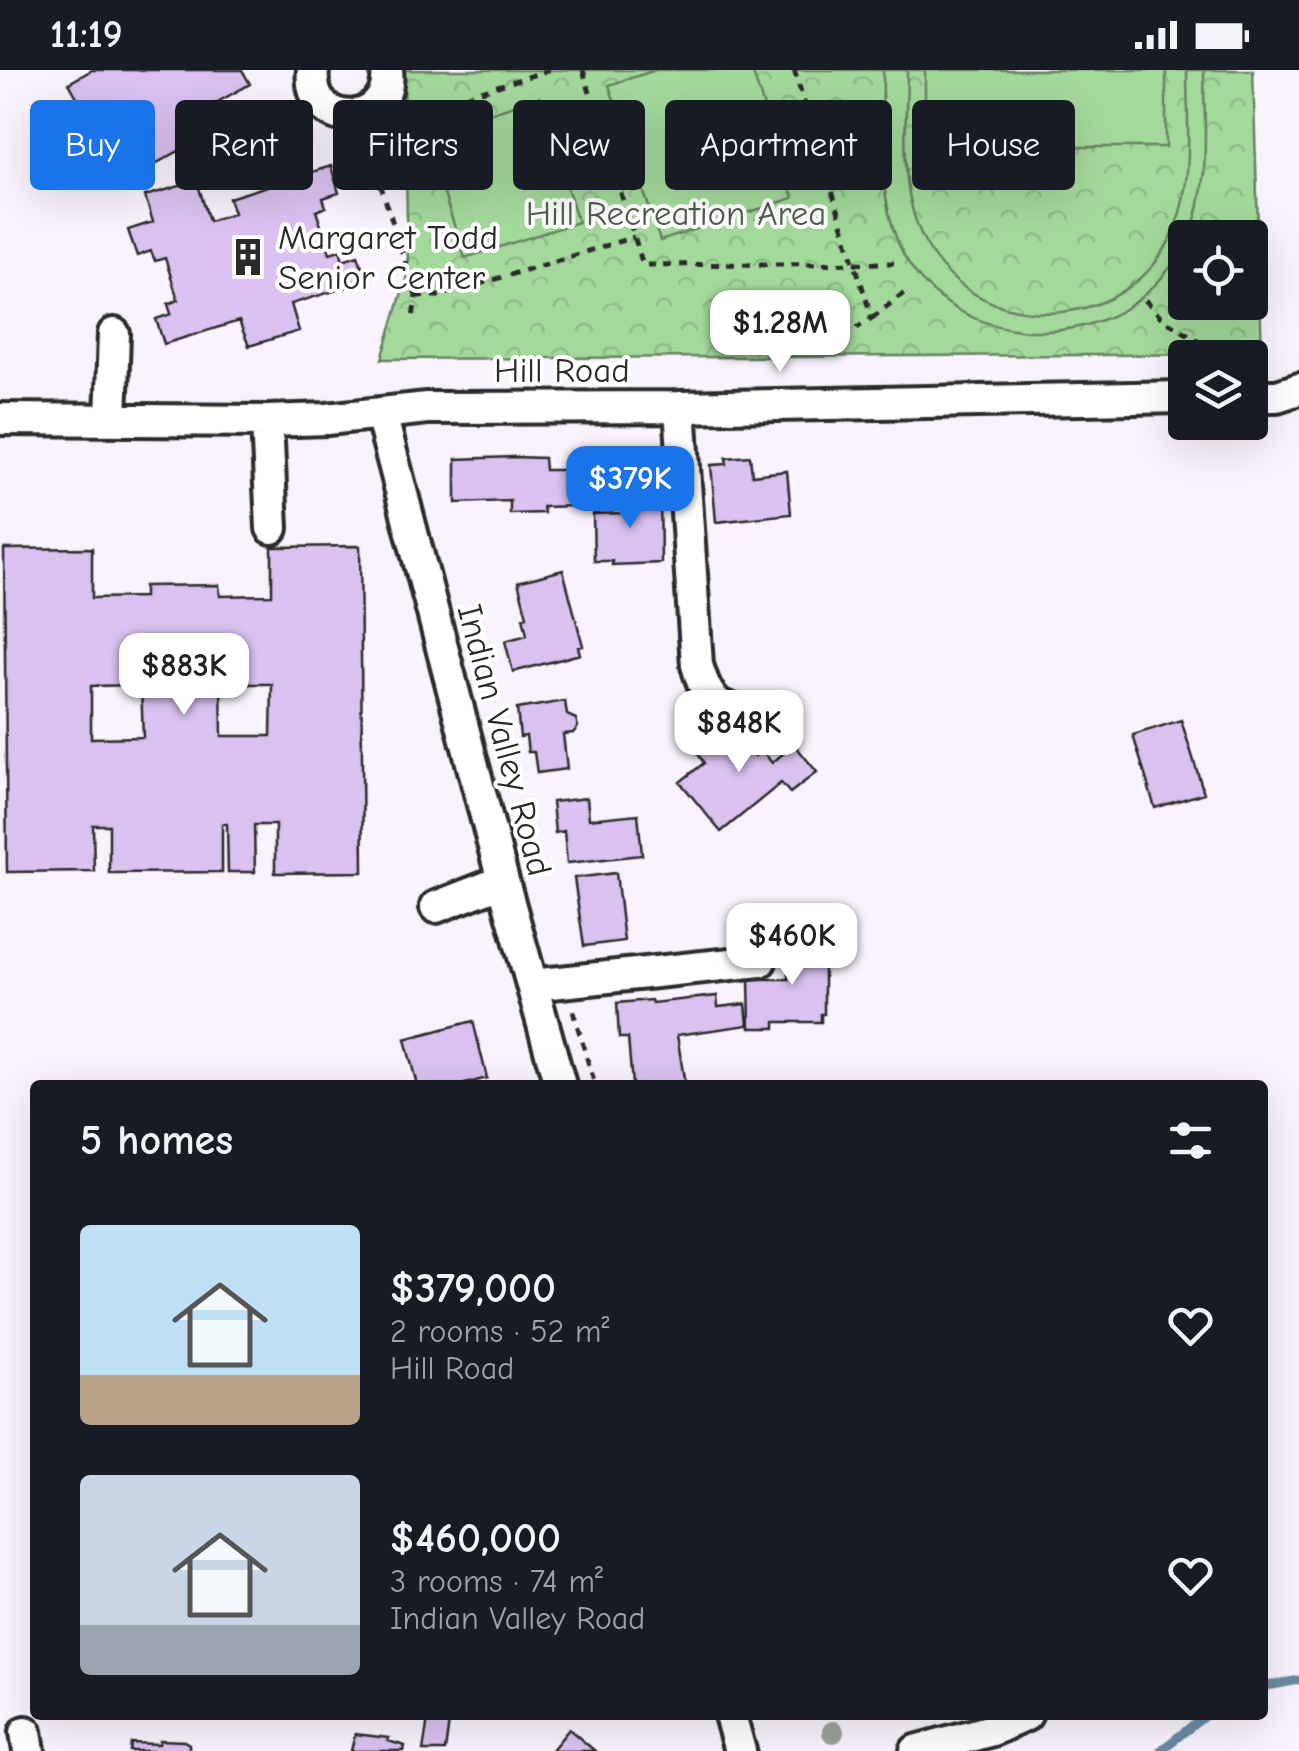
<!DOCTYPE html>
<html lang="en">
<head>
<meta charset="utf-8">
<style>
  body { margin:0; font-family:"Comic Neue",sans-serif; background:#242831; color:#f1f3f6; height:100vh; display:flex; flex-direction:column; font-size:38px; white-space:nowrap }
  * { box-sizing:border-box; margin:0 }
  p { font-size:32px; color:#9ea1a6 }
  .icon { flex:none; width:55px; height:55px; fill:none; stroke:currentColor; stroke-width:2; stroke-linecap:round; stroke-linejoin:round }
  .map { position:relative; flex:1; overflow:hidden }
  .panel { position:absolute; left:30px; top:1010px; width:1238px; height:640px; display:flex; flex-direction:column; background:#171b24; border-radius:10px; box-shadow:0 10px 40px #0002 }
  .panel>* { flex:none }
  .guide { position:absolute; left:30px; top:30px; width:1240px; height:90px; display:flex; gap:20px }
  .buttons { position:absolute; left:1168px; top:150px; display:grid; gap:20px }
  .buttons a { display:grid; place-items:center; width:100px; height:100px; border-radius:10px; background:#171b24; box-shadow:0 10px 40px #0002; font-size:50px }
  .price { position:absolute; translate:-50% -85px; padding:0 22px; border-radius:20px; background:#fff; color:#222; font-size:32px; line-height:65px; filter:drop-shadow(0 2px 5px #0008) }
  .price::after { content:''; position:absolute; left:50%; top:60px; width:30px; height:22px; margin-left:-15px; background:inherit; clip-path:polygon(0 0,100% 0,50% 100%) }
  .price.selected { background:#1a73e8; color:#fff }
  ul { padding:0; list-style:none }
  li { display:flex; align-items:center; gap:30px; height:250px; padding:0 50px }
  li span { display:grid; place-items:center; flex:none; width:280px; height:200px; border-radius:10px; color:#555 }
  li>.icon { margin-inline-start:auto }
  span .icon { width:120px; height:120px; fill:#fffc; stroke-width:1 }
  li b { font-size:42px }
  h2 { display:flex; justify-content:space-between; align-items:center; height:120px; padding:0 50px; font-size:42px }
  .chip { padding:0 35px; border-radius:10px; background:#171b24; box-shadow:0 10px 40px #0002; font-size:35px; line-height:90px }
  .chip.selected { background:#1a73e8; color:#fff }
  .status { display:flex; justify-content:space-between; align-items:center; height:70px; padding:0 50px; background:#171b24; direction:ltr }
  .status svg { height:28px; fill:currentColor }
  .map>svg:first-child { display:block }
  .park { fill:url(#park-crowns); stroke:#688264; stroke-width:2.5; fill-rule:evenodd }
  .pitch { fill:#a4d99c; stroke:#688264; stroke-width:2.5 }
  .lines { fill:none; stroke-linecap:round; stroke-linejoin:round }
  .stream { stroke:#6b8aa3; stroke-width:9 }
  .building { fill:#dbc2f1; stroke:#2b2b2b; stroke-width:2.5; fill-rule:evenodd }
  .minor-casing { stroke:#2b2b2b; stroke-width:38 }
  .path { stroke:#2b2b2b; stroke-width:5; stroke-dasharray:8 8; stroke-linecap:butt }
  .minor { stroke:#fff; stroke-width:30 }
  .tree { fill:#9ba29c }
  .labels { text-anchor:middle; stroke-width:8; stroke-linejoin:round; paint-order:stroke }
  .park-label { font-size:35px; fill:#4f5f4d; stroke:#fff }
  .poi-label { font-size:35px; fill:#2b2b2b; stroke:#fff; text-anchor:start }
  .street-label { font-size:35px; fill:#2b2b2b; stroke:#fff }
</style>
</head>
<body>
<div class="status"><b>11:19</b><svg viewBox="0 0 49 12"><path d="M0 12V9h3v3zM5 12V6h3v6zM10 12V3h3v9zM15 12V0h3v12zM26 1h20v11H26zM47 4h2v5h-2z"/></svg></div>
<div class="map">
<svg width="1299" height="1681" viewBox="0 0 1299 1681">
  <defs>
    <pattern id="park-crowns" width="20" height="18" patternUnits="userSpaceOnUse" patternTransform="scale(2.5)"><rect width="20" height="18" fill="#a4d99c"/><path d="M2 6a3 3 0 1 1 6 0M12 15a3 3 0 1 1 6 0" fill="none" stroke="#8dba87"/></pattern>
  </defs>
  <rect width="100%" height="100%" fill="#f8f3fc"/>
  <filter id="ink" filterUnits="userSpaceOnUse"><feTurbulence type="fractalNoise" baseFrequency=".01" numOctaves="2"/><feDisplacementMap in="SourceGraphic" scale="20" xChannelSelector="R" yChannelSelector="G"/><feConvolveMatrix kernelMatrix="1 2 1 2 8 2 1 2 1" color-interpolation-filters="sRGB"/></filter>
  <g filter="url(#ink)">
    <path class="park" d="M404,0H1253L1262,284L382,289L408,202ZM1185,168H1250V232H1185Z"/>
    <path class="pitch" d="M656,0H752L793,128L660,171L609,15Z
      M883,0H907C907,56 897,120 925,172C977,272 1134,265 1175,158C1194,110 1187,51 1187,0H1204C1204,56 1211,115 1189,167L1185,168C1185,182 1172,195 1163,206C1095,290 944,277 899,175C876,120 883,58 883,0Z
      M925,0H1166V77H925Z
      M539,27L578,152L465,188L424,64Z"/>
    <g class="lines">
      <path class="stream" d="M1262,1617L1299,1610
        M1160,1681L1206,1645"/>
    </g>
    <path class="building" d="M92,0H242L250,14L205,39L217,60L124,111L69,13Z
      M331,96L339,123L323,128L326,137L316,141L330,183L340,180L343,190L358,185L367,211L291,234L299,261L249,276L239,251L164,274L156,249L171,244L168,234L178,230L165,188L155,191L151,181L137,186L128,160L153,152L145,126L197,111L209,151L234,143L229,128Z
      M750,386L752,405L787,401L791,444L716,452L711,395L727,394L726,388Z
      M514,387L544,388L545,400H576L577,436L543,437L544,443L510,444V431L456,433V389Z
      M660,419L661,493L612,495V491H594L593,444L625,443V420Z
      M360,476L363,802L275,803V755H254L255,802H228L227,754H222V802L109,803V755H93L94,801L7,802L4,479L92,478V528L144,527V516L219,515L220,526L272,525V477ZM221,614H272L271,666H222ZM141,615L143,667L91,668V616Z
      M563,500L583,576L578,577L580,584L513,602L505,571L527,565L523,547L527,546L518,512Z
      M565,631L567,645L576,649L578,657L573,663L563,664L567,699L537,703L534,682H528L526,666L520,667L517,639Z
      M709,650L727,674L738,665L755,686L762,680L772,693L794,674L817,702L790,723L781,713L721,762L680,712L704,693L687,668Z
      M1181,650L1204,723L1155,738L1133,665Z
      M587,728L589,749L638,744L642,785L567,793L564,761L555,763L552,732Z
      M616,803L624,871L584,876L574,808Z
      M824,868V944H821V952H775V958H750L749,909H788V869Z
      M717,926L718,937L746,934L748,955L677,965L685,1015H632L628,968H619L617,933L651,930L652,933Z
      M473,951L487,1008L461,1015H417L405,969Z
      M428,1649L449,1652L445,1681H423Z
      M569,1659L595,1681H551Z
      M355,1664L389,1668L388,1671L405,1676L404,1681H351Z
      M160,1670L184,1671L189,1674V1681H130L131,1673L159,1674Z"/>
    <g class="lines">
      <g class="minor-casing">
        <path id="minor" d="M313,0C306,62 394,60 387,0
          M1250,326H1277L1299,319
          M680,337L697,595C710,639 719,637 761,648
          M381,344L503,811L560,1015
          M0,349L267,351L327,349L427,338L680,337L1185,327
          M111,349L114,264
          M267,351L272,458
          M436,837L503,811
          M532,915L760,891
          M730,1645L740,1681
          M26,1662L29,1681
          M916,1681L992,1660L1026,1645"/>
      </g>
      <path class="path" d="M583,0L643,195L894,193
        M794,0L872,248L857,258
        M405,38L414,42L549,0
        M768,51L806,39
        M366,69L416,226L413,248
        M416,226H440L634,167
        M1145,230L1163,249L1227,288
        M872,248L909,219
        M573,941L595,1015"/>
      <use href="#minor" class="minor"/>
    </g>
    <circle class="tree" cx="833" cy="1662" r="11"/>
  </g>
  <defs>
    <g id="building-bare" transform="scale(3)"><path d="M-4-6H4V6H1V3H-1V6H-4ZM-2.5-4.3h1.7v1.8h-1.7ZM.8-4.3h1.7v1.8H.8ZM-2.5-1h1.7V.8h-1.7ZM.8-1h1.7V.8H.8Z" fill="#2b2b2b" stroke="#fff" stroke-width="2.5" paint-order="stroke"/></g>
  </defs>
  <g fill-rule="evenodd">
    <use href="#building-bare" x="248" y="187"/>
  </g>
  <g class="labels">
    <g class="park-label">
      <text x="676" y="155">Hill Recreation Area</text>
    </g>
    <g class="poi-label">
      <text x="278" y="179">Margaret Todd<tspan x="278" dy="40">Senior Center</tspan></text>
    </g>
    <g class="street-label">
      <text x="562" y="312">Hill Road</text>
      <text transform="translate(505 670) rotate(75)" y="12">Indian Valley Road</text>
    </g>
  </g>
</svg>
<div class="buttons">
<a><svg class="icon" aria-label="locate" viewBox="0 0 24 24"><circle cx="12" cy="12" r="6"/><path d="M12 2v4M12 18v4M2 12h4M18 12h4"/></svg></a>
<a><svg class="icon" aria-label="layers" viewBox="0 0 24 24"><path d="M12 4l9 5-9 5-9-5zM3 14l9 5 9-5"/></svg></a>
</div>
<b class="price" style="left:780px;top:305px">$1.28M</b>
<b class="price selected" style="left:630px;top:461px">$379K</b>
<b class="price" style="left:184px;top:648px">$883K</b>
<b class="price" style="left:739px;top:705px">$848K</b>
<b class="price" style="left:792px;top:918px">$460K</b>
<div class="guide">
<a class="chip selected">Buy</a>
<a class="chip">Rent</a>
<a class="chip">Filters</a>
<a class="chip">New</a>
<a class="chip">Apartment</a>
<a class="chip">House</a>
</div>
<section class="panel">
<h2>5 homes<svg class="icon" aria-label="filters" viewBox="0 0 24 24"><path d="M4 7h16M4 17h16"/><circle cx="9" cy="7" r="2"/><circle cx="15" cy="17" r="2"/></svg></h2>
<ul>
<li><span style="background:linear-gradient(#bfe0f5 75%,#b9a48a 0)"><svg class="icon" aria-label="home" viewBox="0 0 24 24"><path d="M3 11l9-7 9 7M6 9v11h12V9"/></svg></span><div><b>$379,000</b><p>2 rooms · 52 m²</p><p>Hill Road</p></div><svg class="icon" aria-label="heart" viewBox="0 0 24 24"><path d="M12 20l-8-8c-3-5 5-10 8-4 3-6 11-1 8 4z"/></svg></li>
<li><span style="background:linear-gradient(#c9d6e8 75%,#9aa5b1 0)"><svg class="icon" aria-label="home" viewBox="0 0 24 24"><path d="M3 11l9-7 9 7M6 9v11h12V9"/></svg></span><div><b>$460,000</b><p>3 rooms · 74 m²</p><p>Indian Valley Road</p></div><svg class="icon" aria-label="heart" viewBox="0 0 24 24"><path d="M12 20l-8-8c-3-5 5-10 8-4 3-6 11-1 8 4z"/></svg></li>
</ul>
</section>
</div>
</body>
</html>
